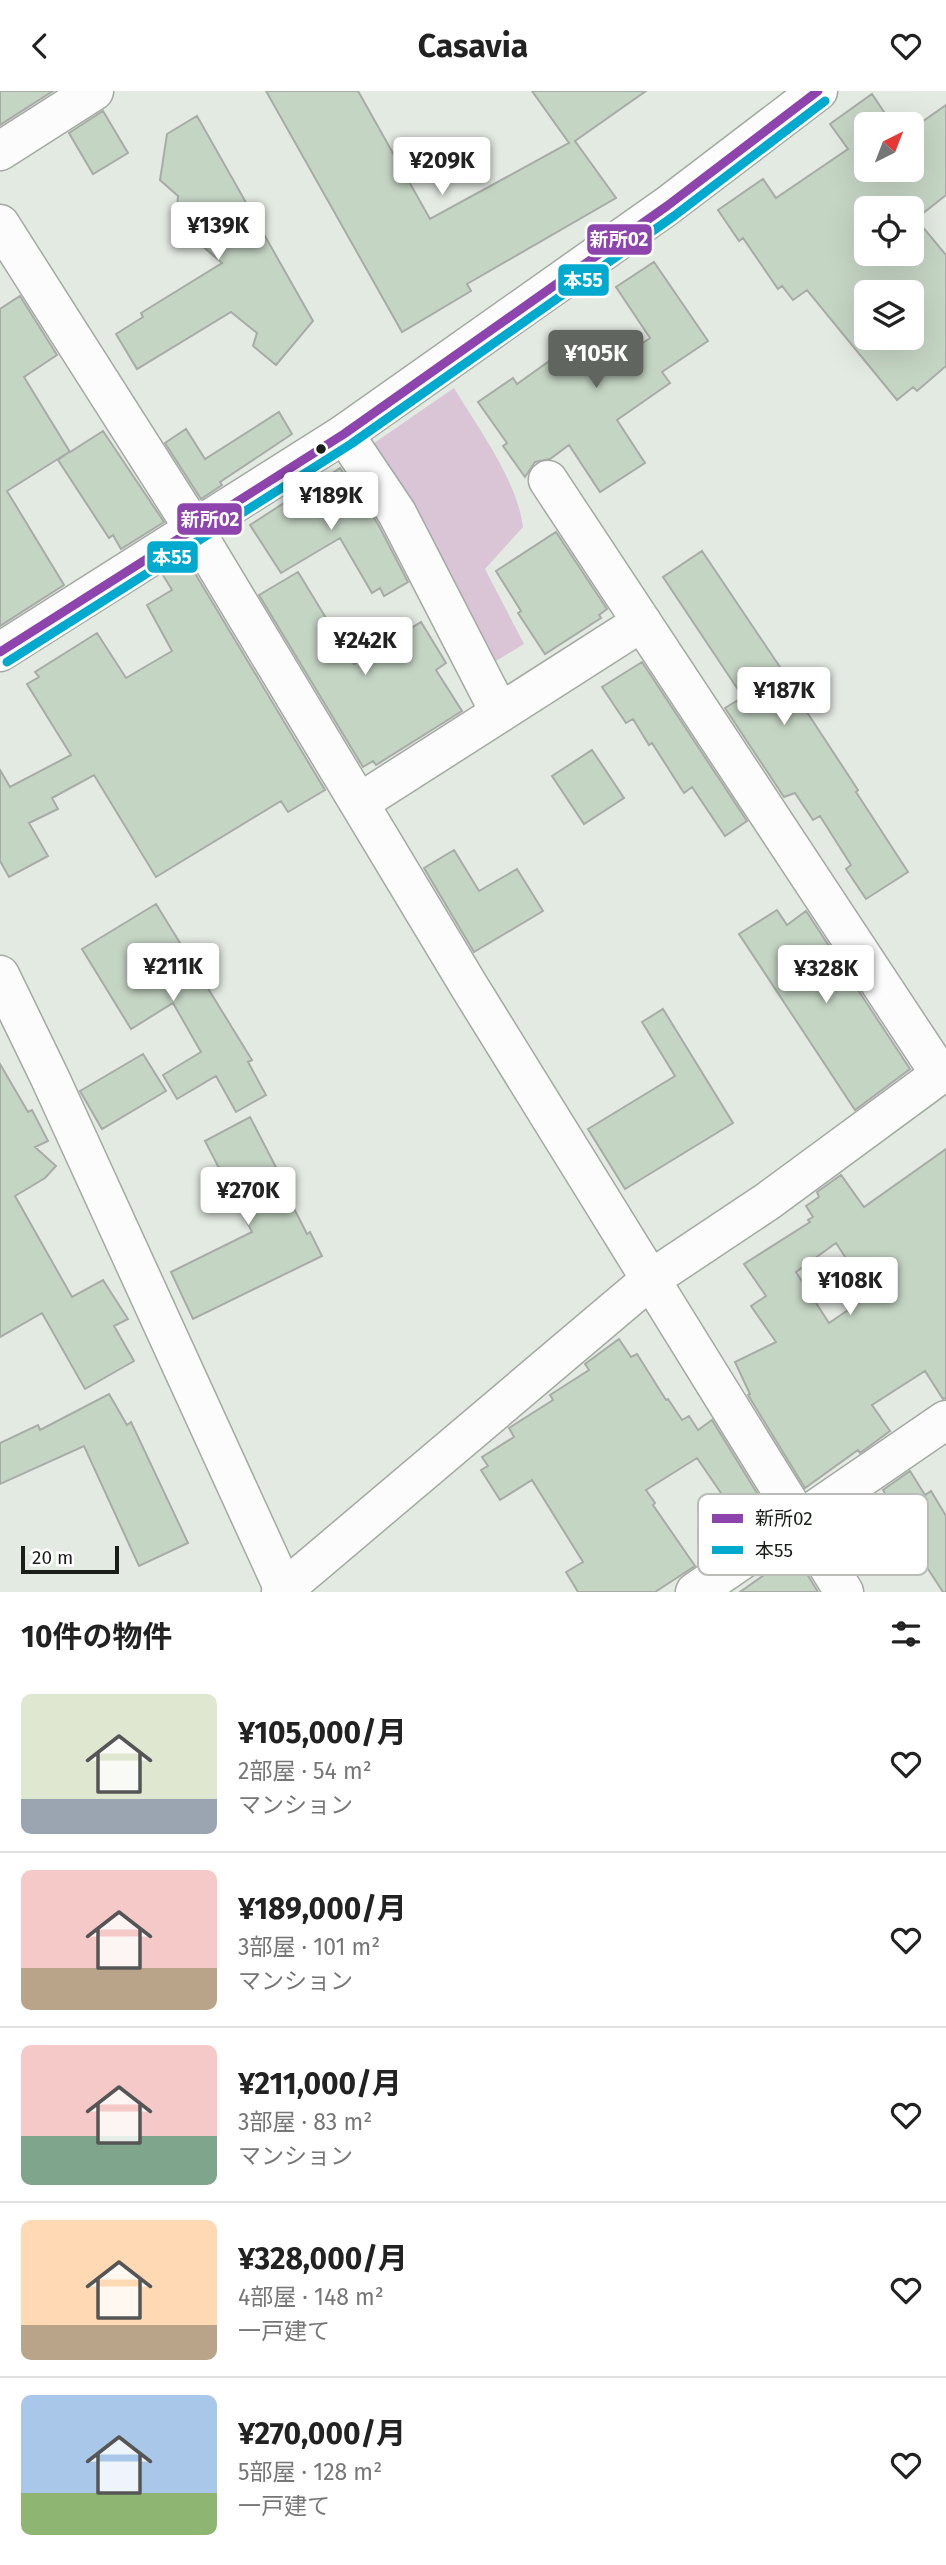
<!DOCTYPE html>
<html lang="ja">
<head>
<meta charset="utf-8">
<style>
  body { margin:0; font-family:"Fira Sans","Noto Sans JP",sans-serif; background:#f2f2f2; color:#222; height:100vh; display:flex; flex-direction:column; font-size:26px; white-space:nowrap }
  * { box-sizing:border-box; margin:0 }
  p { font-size:23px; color:#767676 }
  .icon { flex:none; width:38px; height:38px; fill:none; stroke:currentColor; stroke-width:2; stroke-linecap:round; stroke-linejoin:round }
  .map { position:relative; height:1501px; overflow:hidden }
  .drawer { display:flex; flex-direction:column; background:#fff; flex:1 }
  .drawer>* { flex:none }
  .needle { width:46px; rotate:42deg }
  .fabs { position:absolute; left:854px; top:21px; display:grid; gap:14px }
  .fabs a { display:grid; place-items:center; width:70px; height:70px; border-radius:10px; background:#fff; box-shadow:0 7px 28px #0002; font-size:35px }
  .scale { position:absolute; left:21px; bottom:18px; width:98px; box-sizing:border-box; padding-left:7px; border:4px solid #191e19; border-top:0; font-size:19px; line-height:24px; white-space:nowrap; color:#191e19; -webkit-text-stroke:5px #fff; paint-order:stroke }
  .price { position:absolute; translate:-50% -60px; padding:0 16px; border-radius:7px; background:#fff; color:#222; font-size:23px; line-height:46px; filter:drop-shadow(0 2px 4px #0008) }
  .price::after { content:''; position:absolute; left:50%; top:42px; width:21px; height:16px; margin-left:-10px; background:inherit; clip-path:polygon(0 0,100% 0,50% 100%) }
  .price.on { background:#60655f; color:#fff }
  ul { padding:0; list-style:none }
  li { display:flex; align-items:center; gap:21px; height:175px; padding:0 21px }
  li+li { border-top:2px solid #e0e0e0 }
  li span { display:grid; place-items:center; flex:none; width:196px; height:140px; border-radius:10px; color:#555 }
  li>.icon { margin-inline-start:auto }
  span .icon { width:84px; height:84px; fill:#fffc; stroke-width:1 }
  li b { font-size:30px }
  h2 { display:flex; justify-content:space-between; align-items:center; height:84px; padding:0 21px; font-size:30px }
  header { display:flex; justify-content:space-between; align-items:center; height:91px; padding:0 21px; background:#fff; font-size:32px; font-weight:700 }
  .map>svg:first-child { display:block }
  .green { fill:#d9c5d5 }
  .building { fill:#c5d5c4; stroke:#a7aca6; stroke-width:2; fill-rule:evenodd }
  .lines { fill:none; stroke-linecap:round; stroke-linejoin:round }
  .minor-casing { stroke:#a4a9a3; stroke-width:41 }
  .tertiary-casing { stroke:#a4a9a3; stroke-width:41 }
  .minor { stroke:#fbfcfb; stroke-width:38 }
  .tertiary { stroke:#fbfcfb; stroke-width:38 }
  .bus-1-casing { stroke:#fff; stroke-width:14 }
  .bus-2-casing { stroke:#fff; stroke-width:14 }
  .bus-1 { stroke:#8e44ad; stroke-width:9 }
  .bus-2 { stroke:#00a9ce; stroke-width:9 }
  .bus-dot { fill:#191e19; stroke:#fff; stroke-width:2.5 }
  .key { fill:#fff; stroke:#babcba; stroke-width:2 }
  .key-label { font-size:19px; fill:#191e19 }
  .line-badge { stroke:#fff; stroke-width:2.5 }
  .badge-label { font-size:19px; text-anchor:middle; font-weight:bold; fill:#fff }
</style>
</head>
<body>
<header><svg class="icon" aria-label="back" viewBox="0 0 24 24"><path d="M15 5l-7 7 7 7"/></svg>Casavia<svg class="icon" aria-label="heart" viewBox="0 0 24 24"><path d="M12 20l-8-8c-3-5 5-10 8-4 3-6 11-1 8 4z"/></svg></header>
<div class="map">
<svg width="946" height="1501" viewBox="0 0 946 1501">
  <rect width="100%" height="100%" fill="#e3eae2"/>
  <path class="green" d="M454,297C478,337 517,389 523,436L485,478L524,553L486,576L367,357Z"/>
  <path class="building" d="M0,0H53L0,34Z
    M266,0H358L430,128L569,52L532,0H646L575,50L616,107L467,193L471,200L402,241Z
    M872,3L892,33H866V79H912V38L946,14V104L916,128L946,164V275L917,300L913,296L897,309L807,199L793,209L782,195L778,198L743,147L739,150L718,119L763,88L776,107L848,58L830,33ZM866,117H912V163H866ZM866,201H912V247H866Z
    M103,20L128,62L93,83L69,42Z
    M197,25L313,230L276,274L253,255L257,242L231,221L137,278L116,243L143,226L141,222L222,172L193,147L195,134L177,118L178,105L160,89L167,43Z
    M654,171L708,250L662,281L670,292L617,329L645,372L600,401L569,354L550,368L535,371L525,386L503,355L507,352L478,311L513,287L517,293L569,256L591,287L650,247L616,196Z
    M20,205L57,264L24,286L70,361L103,340L164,431L121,458L113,444L109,447L58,369L69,361L7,400L64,494L0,535V218Z
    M279,321L292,343L220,391L222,394L201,408L165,352L186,338L205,368Z
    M340,377L378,433L408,491L384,505L380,497L372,502L340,447L281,482L250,434L284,412L286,414Z
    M556,441L607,518L599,524L601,527L545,563L518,522L521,520L496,480Z
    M702,460L780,576L778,577L858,699L856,701L908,781L866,808L846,778L851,774L820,725L813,729L795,702L784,706L725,617L743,606L663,486Z
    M187,469L325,699L288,721L281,710L156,786L94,684L52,707L58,718L29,732L48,765L9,786L0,770V679L10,696L71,664L27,593L39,586L35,581L97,542L126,587L172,560L147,514L172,499L163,484Z
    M298,481L354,573L421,531L446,572L436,579L462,620L376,674L373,670L363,676L259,504Z
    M642,571L747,730L725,745L692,696L684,702L652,652L649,654L633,628L626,632L602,596Z
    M592,659L624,707L584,733L552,685Z
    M454,759L479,800L517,778L543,820L474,861L424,777Z
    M156,813L252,969L248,971L266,1004L236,1021L216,985L177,1008L163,984L201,961L173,912L131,938L82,858Z
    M777,819L787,834L806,820L910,978L855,1019L739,843Z
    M663,918L733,1032L625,1098L588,1038L675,985L642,931Z
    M143,963L166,1000L102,1038L80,1000Z
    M0,973L28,1021L32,1019L48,1050L35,1056L56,1075L45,1087L15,1105L72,1206L103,1189L128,1228L114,1235L134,1270L85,1298L42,1222L0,1246Z
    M250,1026L281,1086L279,1088L307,1143L310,1141L322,1165L193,1228L171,1181L252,1141L205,1050Z
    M946,1058V1307L943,1308L925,1280L872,1314L890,1340L860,1362L858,1359L805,1397L748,1304L750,1303L735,1271L776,1251L751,1215L766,1205L744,1173L810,1131L808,1129L813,1126L806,1115L819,1106L817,1101L841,1084L864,1116ZM836,1152L870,1204L829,1232L796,1181Z
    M619,1248L631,1266L637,1263L666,1309L668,1308L682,1329L689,1325L698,1339L712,1329L765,1415L741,1431L697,1367L646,1399L655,1412L653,1414L695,1475L655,1501H578L566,1481L583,1471L532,1389L500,1409L481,1379L488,1375L482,1366L514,1346L509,1337L553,1309L550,1304L589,1279L585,1273Z
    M109,1303L127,1334L131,1331L188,1452L139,1475L84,1355L0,1393V1352L38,1334L40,1339Z
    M910,1380L925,1404L931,1400L946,1425V1501H943L911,1452L858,1483L831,1437L886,1404L883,1399Z
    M791,1465L796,1472L799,1470L818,1501H740Z"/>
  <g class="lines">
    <g class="minor-casing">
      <path id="minor" d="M0,60L94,0
        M0,133L194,438L469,895L844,1501
        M344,343L397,422L500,622
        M548,389L940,983
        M359,712L642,531
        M281,1501L651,1188L768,1110L946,979
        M695,1501L946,1329"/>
    </g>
    <g class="tertiary-casing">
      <path id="tertiary" d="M0,561L344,343L667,115L818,0
        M0,884L50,987L285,1501"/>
    </g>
    <use href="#minor" class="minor"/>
    <use href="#tertiary" class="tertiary"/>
    <g class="bus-1-casing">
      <path id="bus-1" d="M0,561L344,343L667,115L818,0"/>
    </g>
    <g class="bus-2-casing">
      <path id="bus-2" d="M7,571L351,353L674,125L825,10"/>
    </g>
    <use href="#bus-1" class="bus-1"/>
    <use href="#bus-2" class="bus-2"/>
  </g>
  <circle class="bus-dot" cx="321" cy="358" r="6"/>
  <rect x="698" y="1403" width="230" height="81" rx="10" class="key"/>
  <rect x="712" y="1423" width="31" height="9" fill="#8e44ad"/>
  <rect x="712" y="1455" width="31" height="8" fill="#00a9ce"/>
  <g class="key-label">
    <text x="755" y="1434">新所02</text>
    <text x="755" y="1466">本55</text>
  </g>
  <g class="line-badge">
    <rect x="586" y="132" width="67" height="33" rx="7" fill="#8e44ad"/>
    <rect x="557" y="172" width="53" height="34" rx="7" fill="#00a9ce"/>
    <rect x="176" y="411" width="67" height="34" rx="7" fill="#8e44ad"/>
    <rect x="146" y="449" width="53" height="34" rx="7" fill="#00a9ce"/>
  </g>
  <g class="badge-label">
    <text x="619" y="155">新所02</text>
    <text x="583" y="196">本55</text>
    <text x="210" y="435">新所02</text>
    <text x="172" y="473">本55</text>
  </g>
</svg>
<div class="fabs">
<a><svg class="needle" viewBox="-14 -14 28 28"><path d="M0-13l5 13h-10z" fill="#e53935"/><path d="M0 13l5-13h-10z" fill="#767676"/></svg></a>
<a><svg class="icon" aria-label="locate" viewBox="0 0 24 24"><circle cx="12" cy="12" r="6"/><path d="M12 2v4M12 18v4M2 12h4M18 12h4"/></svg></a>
<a><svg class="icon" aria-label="layers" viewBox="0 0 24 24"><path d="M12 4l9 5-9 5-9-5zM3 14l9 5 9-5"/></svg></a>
</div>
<div class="scale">20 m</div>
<b class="price" style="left:442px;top:106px">¥209K</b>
<b class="price" style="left:218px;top:171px">¥139K</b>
<b class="price on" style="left:596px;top:299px">¥105K</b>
<b class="price" style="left:331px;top:441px">¥189K</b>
<b class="price" style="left:365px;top:586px">¥242K</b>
<b class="price" style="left:784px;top:636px">¥187K</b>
<b class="price" style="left:173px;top:912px">¥211K</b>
<b class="price" style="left:826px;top:914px">¥328K</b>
<b class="price" style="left:248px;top:1136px">¥270K</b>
<b class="price" style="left:850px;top:1226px">¥108K</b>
</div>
<section class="drawer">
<h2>10件の物件<svg class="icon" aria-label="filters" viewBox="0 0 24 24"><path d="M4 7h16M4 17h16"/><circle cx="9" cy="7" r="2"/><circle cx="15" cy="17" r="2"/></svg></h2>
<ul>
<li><span style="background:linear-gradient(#dfe7d0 75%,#9aa5b1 0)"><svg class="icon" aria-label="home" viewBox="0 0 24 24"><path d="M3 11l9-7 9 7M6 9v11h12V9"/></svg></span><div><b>¥105,000/月</b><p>2部屋 · 54 m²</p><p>マンション</p></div><svg class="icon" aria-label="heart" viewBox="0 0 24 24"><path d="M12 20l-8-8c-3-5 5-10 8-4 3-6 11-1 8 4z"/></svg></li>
<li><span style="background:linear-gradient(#f6c9c9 70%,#b9a48a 0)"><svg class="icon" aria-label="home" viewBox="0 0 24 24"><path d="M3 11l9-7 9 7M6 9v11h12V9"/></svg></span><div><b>¥189,000/月</b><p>3部屋 · 101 m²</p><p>マンション</p></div><svg class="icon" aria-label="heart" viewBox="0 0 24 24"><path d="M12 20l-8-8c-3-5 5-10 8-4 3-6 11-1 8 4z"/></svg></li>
<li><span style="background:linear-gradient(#f6c9c9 65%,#7fa58c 0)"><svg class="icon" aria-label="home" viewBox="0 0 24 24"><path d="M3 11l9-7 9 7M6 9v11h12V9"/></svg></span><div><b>¥211,000/月</b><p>3部屋 · 83 m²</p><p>マンション</p></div><svg class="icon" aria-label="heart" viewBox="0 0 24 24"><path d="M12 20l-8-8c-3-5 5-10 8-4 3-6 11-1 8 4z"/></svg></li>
<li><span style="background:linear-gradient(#ffd9b3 75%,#b9a48a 0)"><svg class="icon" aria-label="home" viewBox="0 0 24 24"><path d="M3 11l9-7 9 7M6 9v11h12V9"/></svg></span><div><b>¥328,000/月</b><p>4部屋 · 148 m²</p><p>一戸建て</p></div><svg class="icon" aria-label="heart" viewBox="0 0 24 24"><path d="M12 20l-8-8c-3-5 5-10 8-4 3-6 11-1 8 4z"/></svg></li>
<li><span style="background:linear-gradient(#a9c7e8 70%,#8fb573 0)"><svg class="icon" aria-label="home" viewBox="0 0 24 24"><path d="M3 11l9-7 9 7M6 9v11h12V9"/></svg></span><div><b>¥270,000/月</b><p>5部屋 · 128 m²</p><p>一戸建て</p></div><svg class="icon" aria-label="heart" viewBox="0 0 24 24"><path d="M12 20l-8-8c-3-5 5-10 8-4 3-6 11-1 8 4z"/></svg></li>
</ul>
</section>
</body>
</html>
